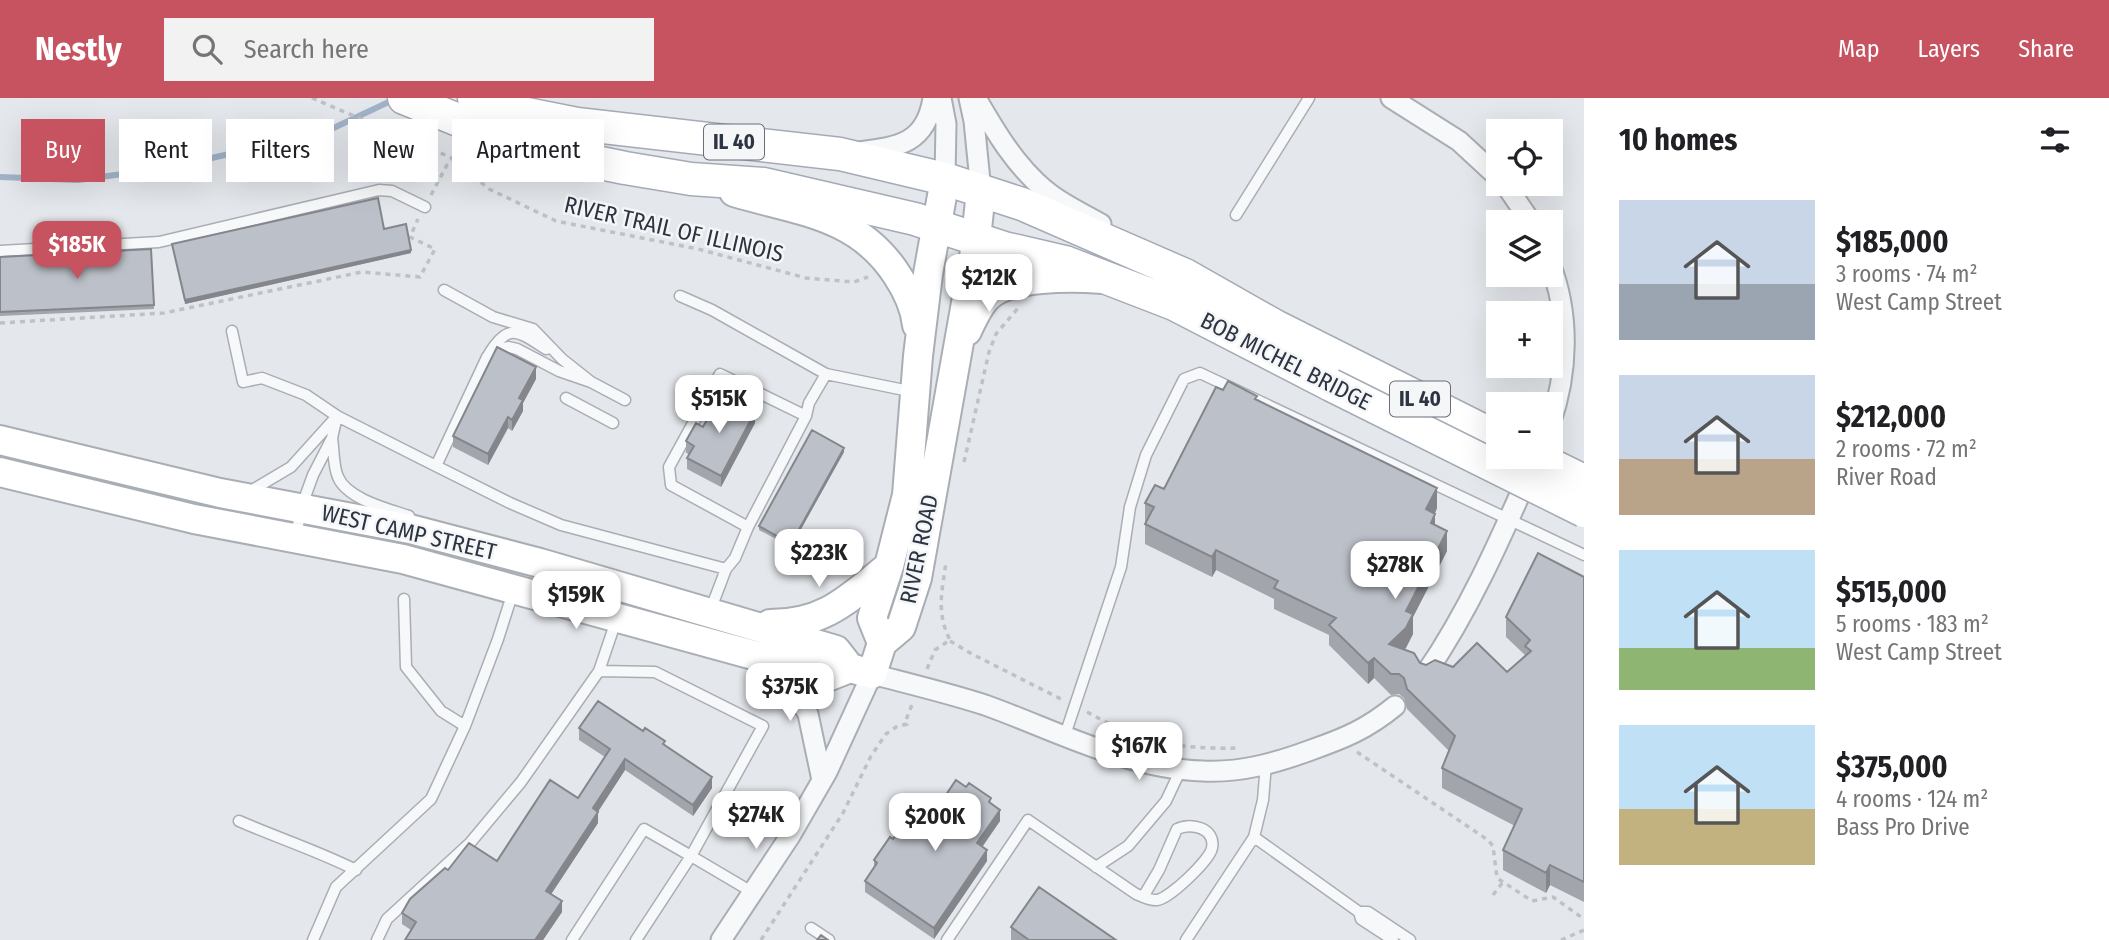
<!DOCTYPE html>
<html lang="en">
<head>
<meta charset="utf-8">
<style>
  body { margin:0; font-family:"Fira Sans Condensed",sans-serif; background:#f2f2f2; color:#202124; height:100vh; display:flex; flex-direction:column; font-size:26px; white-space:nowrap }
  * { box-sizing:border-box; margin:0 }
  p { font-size:23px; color:#757577 }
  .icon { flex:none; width:38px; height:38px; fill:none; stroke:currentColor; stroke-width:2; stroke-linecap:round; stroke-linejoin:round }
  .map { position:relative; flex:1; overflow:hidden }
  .panel { display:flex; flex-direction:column; background:#fff; width:525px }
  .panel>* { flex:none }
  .hud { position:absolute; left:21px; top:21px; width:665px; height:63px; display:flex; gap:14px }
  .buttons { position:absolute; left:1486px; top:21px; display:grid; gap:14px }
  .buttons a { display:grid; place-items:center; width:77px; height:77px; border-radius:0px; background:#fff; box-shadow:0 7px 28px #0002; font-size:35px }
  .price { position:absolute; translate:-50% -60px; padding:0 16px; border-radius:14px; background:#fff; color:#222; font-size:23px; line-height:46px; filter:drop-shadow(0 2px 4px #0008) }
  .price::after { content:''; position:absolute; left:50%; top:42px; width:21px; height:16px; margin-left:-10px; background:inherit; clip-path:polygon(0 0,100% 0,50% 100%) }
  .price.on { background:#c6535f; color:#fff }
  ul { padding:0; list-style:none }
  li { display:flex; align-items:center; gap:21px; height:175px; padding:0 35px }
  li span { display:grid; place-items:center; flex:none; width:196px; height:140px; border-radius:0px; color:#555 }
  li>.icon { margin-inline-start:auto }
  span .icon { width:84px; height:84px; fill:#fffc; stroke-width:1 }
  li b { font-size:30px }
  h2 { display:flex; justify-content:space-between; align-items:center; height:84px; padding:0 35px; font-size:30px }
  .pill { padding:0 24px; border-radius:0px; background:#fff; box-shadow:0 7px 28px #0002; font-size:24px; line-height:63px }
  .pill.on { background:#c6535f; color:#fff }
  header { display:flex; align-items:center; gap:42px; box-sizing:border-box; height:98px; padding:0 35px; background:#c6535f; color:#fff }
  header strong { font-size:33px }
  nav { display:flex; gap:38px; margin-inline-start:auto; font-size:24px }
  .search { width:490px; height:63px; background:#f2f2f2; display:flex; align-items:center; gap:18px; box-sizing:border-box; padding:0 24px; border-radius:0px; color:#757577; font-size:26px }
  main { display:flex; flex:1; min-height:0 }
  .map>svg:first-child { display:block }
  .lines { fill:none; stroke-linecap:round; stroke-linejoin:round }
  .stream { stroke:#a2b3c8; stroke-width:6 }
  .lane-casing { stroke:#a9aeb5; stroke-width:13 }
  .street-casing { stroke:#a9aeb5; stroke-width:23 }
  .secondary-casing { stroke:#a9aeb5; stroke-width:32 }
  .primary-casing { stroke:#a4abb6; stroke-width:35 }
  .path { stroke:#bec1c6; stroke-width:3.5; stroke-dasharray:5 5; stroke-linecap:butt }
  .lane { stroke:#f7f8f9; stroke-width:10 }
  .street { stroke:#f7f8f9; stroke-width:19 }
  .secondary { stroke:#fff; stroke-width:28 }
  .primary { stroke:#fff; stroke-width:32 }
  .primary-bridge-casing { stroke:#a4abb6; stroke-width:35; stroke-linecap:butt }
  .primary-bridge { stroke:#fff; stroke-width:32 }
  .wall { fill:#a2a5ac }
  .shaded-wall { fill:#84868c }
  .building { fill:#bcc0c8; stroke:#84868c; stroke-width:2 }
  .labels { text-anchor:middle; stroke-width:5; stroke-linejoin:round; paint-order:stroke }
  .shield { fill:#f4f6f8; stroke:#696e79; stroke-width:2 }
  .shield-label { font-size:21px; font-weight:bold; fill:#2d3442 }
  .street-label { font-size:23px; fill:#2d3442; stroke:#f4f6f8 }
</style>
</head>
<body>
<header>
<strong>Nestly</strong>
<div class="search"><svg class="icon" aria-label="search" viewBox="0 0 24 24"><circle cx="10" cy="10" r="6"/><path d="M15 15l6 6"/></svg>Search here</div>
<nav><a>Map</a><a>Layers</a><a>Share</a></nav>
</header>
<main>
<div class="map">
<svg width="1584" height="842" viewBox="0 0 1584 842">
  <rect width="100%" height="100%" fill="#e4e7eb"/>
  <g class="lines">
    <path class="stream" d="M0,79L78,82L168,70L325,34L395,1"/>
    <g class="lane-casing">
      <path id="lane" d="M1236,117L1309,0
        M0,153L159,144L379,92L392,93L425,109
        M444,192L493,219L533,231L562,261L591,284L625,302
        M680,198L712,212L826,276L914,294
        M232,233L243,284L262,280L306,297L337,318L422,361L510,405L561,427L726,471
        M489,256C509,223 519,234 546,251
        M566,300L613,325
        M332,340C334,352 333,368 338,379C347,401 388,411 409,418
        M436,368L487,259L496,252L508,249L517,251L559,273L591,284
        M249,394L291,369L337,318
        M748,429L671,387L669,369L720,276L806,318
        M296,439L301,410L313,377L332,340L337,318
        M404,501L406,569L441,613L465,628
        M710,513L726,471L735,460L748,429L806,318L809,305L826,276
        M616,523L599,573L655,574L763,628L691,758L752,794
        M1065,637L1121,469L1130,409L1146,357L1184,281L1200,275L1584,457
        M239,723C278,740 318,753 356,772
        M1254,739L1359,814L1361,821L1393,842
        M1096,769L1128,748L1166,703L1181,671
        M1359,814H1368L1410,842
        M811,830L829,842
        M313,842L336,789L431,701L465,628L498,541L513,494
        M377,842L387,821L470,745L521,684L599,573
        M572,842L644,731L691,758L636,842
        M947,842L1028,722L1136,796C1142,798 1150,803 1157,802C1169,801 1210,762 1212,750C1216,730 1191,724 1177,731L1159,772L1143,799
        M1186,842L1254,739L1263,702L1266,666"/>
    </g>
    <g class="street-casing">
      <path id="street" d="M941,0L946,26L945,81
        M969,0L974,23L981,93
        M976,0C995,33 1015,67 1045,92C1061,106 1082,115 1101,126
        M1391,0L1459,43L1498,79
        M858,54C898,49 926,46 933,0
        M1505,86L1531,124
        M1550,166C1570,216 1568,276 1550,326
        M770,562L792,589L808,616L822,682
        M1426,575C1468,514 1499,444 1529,376
        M721,842L790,738L827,674L872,576C910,586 948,595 985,607C1055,632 1127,671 1203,673C1240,675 1276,665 1311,652C1345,640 1367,631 1395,608"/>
    </g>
    <g class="secondary-casing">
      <path id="secondary" d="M734,94C797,113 858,116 897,177C907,192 915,209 917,227
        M967,233C972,222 978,209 986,200C1008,177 1073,179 1103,181
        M0,342L220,395L410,431L540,465L836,552L850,570
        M0,374L194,421L403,461L830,578L850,570
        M770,526C826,526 849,500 889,468
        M882,545L872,520L889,468L907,397L918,258L928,176L945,81
        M882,545L901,529L917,480L974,160L981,93
        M850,570L872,576L882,545"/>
    </g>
    <g class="primary-casing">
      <path id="primary" d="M404,0L527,50L625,70L691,81L764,86L915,121L1004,150L1065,164L1174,206L1331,287
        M474,0L522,15L577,26L840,56L945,81L1022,106L1185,177L1275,228L1498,340"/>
    </g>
    <path class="path" d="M312,0L450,59L489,91L556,123L698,151L806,180L854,184L868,179
      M431,97L447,67L453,62
      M0,225L164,215L362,174L420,179L435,151L410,139L418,121
      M964,364L989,254L996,236L1019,209
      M950,543L972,556L1061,601
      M927,571L935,552L950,542C936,514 942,494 946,464
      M1087,614C1100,621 1113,628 1127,634C1160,648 1201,651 1237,650
      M1357,654L1488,742L1493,748L1497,780L1532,803L1553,799L1584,821
      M1493,797L1503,784
      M761,842L843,715L871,658L886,636L896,629L907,626L906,622L913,604
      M1561,842L1584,832"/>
    <use href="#lane" class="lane"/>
    <use href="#street" class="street"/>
    <use href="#secondary" class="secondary"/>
    <use href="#primary" class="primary"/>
    <g class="primary-bridge-casing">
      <path id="primary-bridge" d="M1331,287L1584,413
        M1535,359L1584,383"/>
    </g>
    <use href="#primary-bridge" class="primary-bridge"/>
  </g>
  <path class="wall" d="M384,131L411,155L185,206L172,146Z
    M151,151L154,211L0,218V159Z
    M536,281L523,305V313L512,333L508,330L488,367L453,349V338Z
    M1223,292L1257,302L1437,410L1435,416V427L1447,453L1413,519V536L1404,552L1420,565L1426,567L1507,574L1525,557L1506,539V519L1584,479V804L1550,787L1546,795L1503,772V752L1515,728L1442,690V670L1449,653L1407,611L1404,600L1399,596L1391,597L1374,580L1368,586L1329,547V537L1274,511V501L1216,472L1212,479L1145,446V405L1164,391Z
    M755,325L721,389L687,371V360L689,356L686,355V343L703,329Z
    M844,354L791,449L759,432V428Z
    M579,630L665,648L712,690L693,718L625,672L598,714V725L551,796L562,814L543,842H405L411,832L402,826V815L448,772L497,763L578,700L605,659L579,642Z
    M991,706L1000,723L983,748L987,763L934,841L865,794V783L874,770V762L893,741L933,716Z
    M1011,829L1116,842H1011Z"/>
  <path class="shaded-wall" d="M411,152V155L185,206V202Z
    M536,269V281L523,305V313L512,333V322L519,300Z
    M755,314V325L721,389V378Z
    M508,319V330L488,367V356Z
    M844,350V354L791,449V446Z
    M1437,390V410L1426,432V411Z
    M1435,416V436L1431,425Z
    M1447,433V453L1413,519V536L1406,550L1389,567V546Z
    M1216,452V472L1212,479V459Z
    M1374,560V580L1368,586V565Z
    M625,661V672L593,721V710Z
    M712,679V690L693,718V707Z
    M1000,712V723L977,756V745Z
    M598,714V725L546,804V793Z
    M987,752V763L934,841V830Z
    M1550,767V787L1546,795V775Z
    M562,803V814L543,842H535Z"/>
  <path class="building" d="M378,100L384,131L406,126L411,152L185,202L172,146Z
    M151,151L154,207L0,214V159Z
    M497,249L536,269L519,300L523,302L512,322L508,319L488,356L453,338Z
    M1228,283L1257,298L1255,301L1437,390L1426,411L1435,416L1431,425L1447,433L1406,513L1413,516L1406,530L1389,546L1414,555L1420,565L1426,567L1435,562L1453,569L1477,545L1507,574L1531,553L1525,548L1530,542L1506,519L1538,455L1584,479V784L1550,767L1546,775L1503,752L1522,711L1442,670L1455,638L1407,591L1404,580L1399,576H1391L1374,560L1368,565L1329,527L1336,520L1274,490L1278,483L1216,452L1212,459L1145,426L1154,409L1145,405L1155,387L1164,391L1216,289L1223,292Z
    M721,296L755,314L721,378L687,360L694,348L686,343L696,325L703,329Z
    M812,332L844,350L791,446L759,428Z
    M598,603L643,633L645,630L665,643L663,646L712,679L693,707L625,661L593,710L598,714L546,793L562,803L535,842H405L416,824L402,815L410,801L445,770L448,772L469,745L497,763L550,682L578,700L610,651L579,630Z
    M956,682L966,689L969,685L991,700L989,704L1000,712L977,745L987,752L934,830L865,783L877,765L874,762L890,739L893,741L918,706L933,716Z
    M1039,789L1116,842H1029L1011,829Z
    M821,837L828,842H817Z"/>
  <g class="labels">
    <g class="shield">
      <rect x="704" y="26.5" width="60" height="35" rx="5"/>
      <rect x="1390" y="283.5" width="60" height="35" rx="5"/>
    </g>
    <g class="shield-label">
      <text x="734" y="51">IL 40</text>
      <text x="1420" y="308">IL 40</text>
    </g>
    <g class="street-label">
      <text transform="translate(674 131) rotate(13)" y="8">RIVER TRAIL OF ILLINOIS</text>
      <text transform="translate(1286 263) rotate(27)" y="8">BOB MICHEL BRIDGE</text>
      <text transform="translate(409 434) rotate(13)" y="8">WEST CAMP STREET</text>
      <text transform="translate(919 451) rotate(-78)" y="8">RIVER ROAD</text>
    </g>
  </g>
</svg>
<div class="buttons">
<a><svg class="icon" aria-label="locate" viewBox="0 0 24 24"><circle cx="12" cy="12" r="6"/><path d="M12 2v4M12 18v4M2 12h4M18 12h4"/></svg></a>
<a><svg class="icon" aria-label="layers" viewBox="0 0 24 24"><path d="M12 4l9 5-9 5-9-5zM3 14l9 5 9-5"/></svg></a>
<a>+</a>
<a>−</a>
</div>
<b class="price on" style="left:77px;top:183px">$185K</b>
<b class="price" style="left:989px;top:216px">$212K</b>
<b class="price" style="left:719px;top:337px">$515K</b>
<b class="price" style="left:819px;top:491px">$223K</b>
<b class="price" style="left:1395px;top:503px">$278K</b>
<b class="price" style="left:576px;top:533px">$159K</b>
<b class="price" style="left:790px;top:625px">$375K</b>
<b class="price" style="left:1139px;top:684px">$167K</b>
<b class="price" style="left:756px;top:753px">$274K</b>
<b class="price" style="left:935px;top:755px">$200K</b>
<div class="hud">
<a class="pill on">Buy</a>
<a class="pill">Rent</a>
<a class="pill">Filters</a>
<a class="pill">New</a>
<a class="pill">Apartment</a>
</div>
</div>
<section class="panel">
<h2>10 homes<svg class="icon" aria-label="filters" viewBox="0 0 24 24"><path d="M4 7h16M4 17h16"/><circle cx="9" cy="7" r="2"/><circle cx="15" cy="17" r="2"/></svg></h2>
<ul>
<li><span style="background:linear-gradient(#c9d6e8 60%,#9aa5b1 0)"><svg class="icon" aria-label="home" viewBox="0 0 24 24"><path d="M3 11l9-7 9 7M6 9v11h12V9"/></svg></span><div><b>$185,000</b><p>3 rooms · 74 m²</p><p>West Camp Street</p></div></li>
<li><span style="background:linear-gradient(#c9d6e8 60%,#b9a48a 0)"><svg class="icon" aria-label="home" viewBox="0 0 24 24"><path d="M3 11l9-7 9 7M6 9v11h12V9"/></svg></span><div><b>$212,000</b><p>2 rooms · 72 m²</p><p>River Road</p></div></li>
<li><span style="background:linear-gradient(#bfe0f5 70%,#8fb573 0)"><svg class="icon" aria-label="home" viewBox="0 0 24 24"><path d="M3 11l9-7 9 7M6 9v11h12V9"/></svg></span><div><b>$515,000</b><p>5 rooms · 183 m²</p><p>West Camp Street</p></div></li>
<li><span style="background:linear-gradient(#bfe0f5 60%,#c2b280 0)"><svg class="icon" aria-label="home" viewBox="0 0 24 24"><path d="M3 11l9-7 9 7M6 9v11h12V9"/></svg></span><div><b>$375,000</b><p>4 rooms · 124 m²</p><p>Bass Pro Drive</p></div></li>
</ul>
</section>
</main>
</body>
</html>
